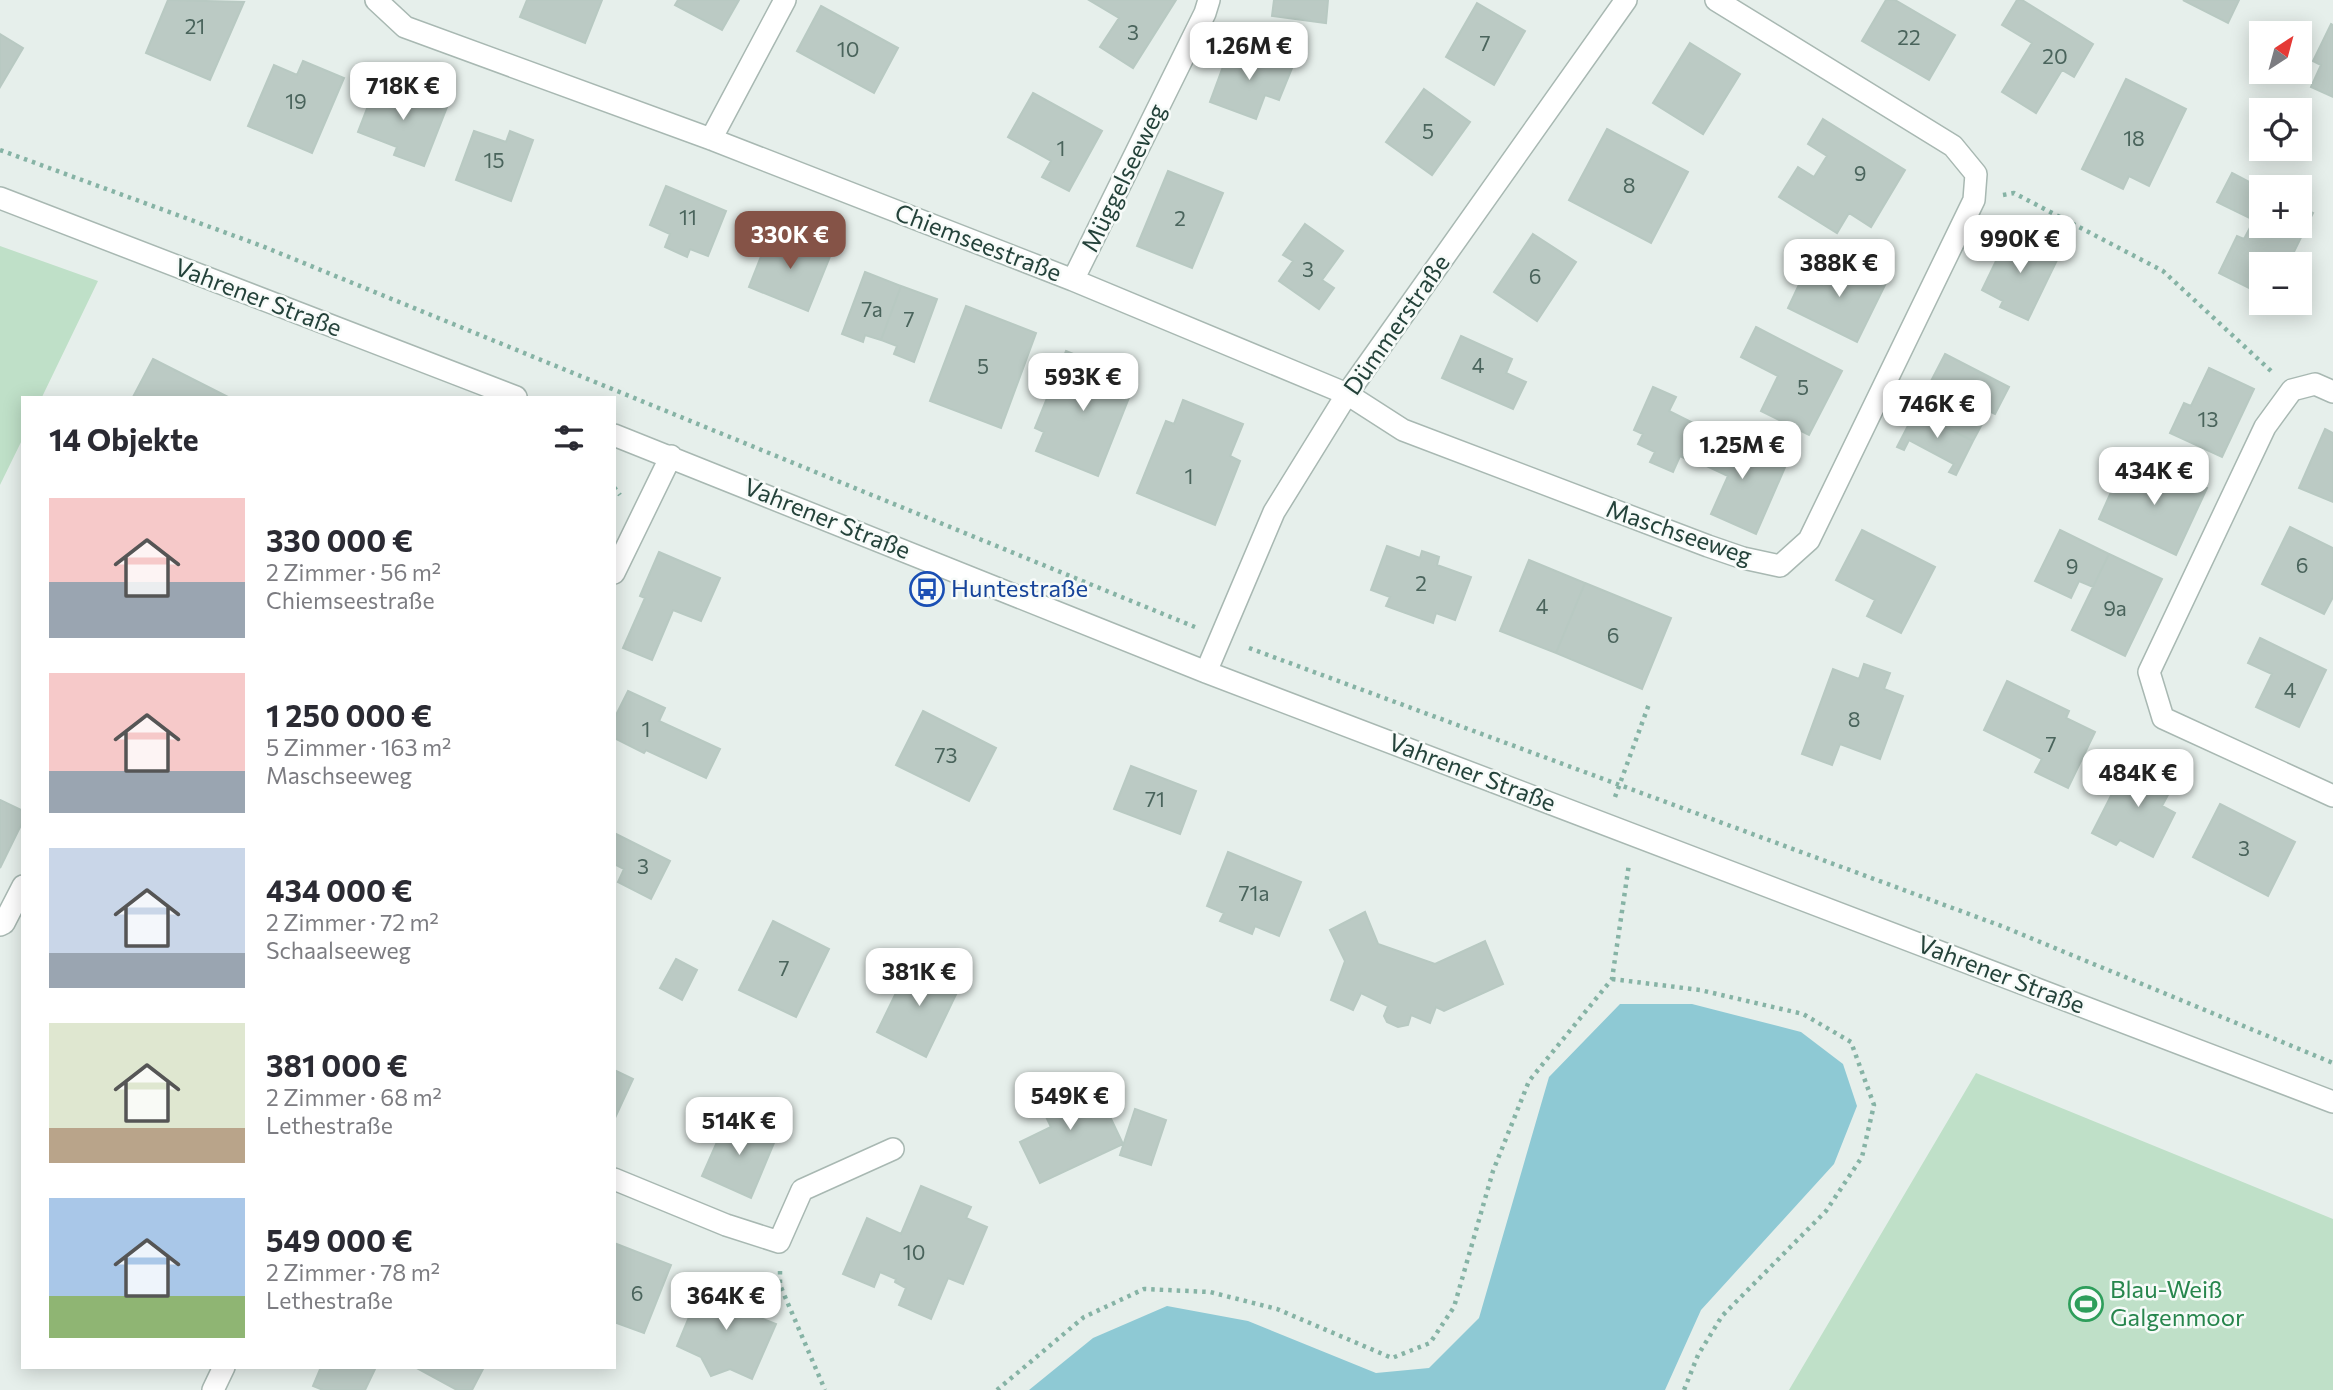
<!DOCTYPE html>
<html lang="de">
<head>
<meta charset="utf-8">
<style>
  body { margin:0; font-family:Commissioner,sans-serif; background:#f2f2f3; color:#2b2b33; height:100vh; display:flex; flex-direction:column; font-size:26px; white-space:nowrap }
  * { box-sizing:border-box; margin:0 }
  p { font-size:23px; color:#7c7c81 }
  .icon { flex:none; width:38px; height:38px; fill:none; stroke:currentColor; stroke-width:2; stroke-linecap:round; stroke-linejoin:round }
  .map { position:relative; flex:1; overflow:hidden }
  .side { position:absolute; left:21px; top:396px; width:595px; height:973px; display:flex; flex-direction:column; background:#fff; border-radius:0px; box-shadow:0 4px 18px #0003 }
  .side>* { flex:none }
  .needle { width:46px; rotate:36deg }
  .fabs { position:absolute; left:2249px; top:21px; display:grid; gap:14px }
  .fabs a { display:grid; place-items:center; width:63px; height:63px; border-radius:0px; background:#fff; box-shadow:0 4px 18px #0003; font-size:35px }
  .price { position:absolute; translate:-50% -60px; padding:0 16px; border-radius:14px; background:#fff; color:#222; font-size:23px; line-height:46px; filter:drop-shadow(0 2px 4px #0008) }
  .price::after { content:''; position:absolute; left:50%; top:42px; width:21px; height:16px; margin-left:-10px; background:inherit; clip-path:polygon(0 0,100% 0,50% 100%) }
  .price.on { background:#855347; color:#fff }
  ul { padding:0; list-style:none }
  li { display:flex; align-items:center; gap:21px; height:175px; padding:0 28px }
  li span { display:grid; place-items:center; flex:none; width:196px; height:140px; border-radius:0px; color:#555 }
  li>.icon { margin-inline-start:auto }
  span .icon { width:84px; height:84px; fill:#fffc; stroke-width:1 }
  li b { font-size:30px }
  h2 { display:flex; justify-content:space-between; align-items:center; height:84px; padding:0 28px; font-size:30px }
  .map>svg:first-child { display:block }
  .green { fill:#bfe0c8 }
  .water { fill:#8ec9d4 }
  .building { fill:#bbcac4; stroke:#b8c9c2; stroke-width:2 }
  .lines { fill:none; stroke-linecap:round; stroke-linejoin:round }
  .minor-casing { stroke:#a8b8b2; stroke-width:24 }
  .path { stroke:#86b3a5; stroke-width:4.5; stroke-dasharray:3.5 5; stroke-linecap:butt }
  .minor { stroke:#fff; stroke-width:21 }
  .labels { text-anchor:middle; stroke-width:5; stroke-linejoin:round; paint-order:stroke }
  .number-label { font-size:21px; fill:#4a645c }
  .street-label { font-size:24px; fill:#24423a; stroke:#f7fbf9 }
  .transit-label { font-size:24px; fill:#164399; stroke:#f7fbf9; text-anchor:start }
  .leisure-label { font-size:24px; fill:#27864d; stroke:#f7fbf9; text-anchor:start }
</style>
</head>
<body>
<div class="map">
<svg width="2333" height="1390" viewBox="0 0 2333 1390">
  <rect width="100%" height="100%" fill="#e6efeb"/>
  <path class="green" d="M0,246L98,281L42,397H23V438L0,485Z
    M1976,1073L2333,1219V1390H1789Z"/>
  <path class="water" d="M1620,1004H1692L1801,1032L1843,1064L1857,1106L1834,1164L1701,1310L1665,1390H1029L1093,1338L1167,1306L1248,1321L1376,1373L1429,1368L1479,1318L1549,1077Z"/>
  <path class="building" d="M168,0L244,2L210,80L146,53Z
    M527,0H602L585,43L520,17Z
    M678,0H739L722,30L675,5Z
    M1089,0H1176L1133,68L1100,47L1119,18Z
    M1274,0H1328L1326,23L1272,16Z
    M1886,0H1895L1955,35L1929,80L1862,41Z
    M2017,0H2022L2093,44L2074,77L2062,70L2036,113L2002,92L2032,43L2002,25Z
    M2183,0H2239L2228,23Z
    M1477,3L1525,31L1494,85L1446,57Z
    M821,6L898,48L874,93L797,51Z
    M2331,24L2333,25V97L2311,87L2321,65L2313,61Z
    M0,34L23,48L0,87Z
    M1690,43L1740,74L1703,134L1653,103Z
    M1231,45L1292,68L1279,100L1265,95L1256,119L1210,102Z
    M303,61L344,78L312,153L248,126L274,65L297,75Z
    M2126,79L2186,109L2149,186L2129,176L2123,189L2082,169Z
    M378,80L447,107L424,166L394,155L397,147L358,132Z
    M1424,89L1470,122L1432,175L1386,142Z
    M1033,93L1102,131L1069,191L1042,177L1051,161L1008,137Z
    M1823,119L1905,170L1871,227L1849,213L1837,233L1779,197L1798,167L1814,177L1827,156L1808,144Z
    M1607,129L1688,172L1651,243L1569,200Z
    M474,131L506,142L510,131L533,140L511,201L456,180Z
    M1168,171L1223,193L1192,268L1137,246Z
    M2232,173L2261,188V226H2300V207L2313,213L2288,264H2261V294L2219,273L2237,236L2244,239L2254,220L2217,202Z
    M666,186L726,211L708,256L690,249L687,257L665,247L670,234L650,225Z
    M1305,224L1343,251L1322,280L1334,288L1319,309L1279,281L1293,261L1283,255Z
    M771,231L831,254L808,311L749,287Z
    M2010,232L2059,256L2028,320L2000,307L2003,301L1982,290Z
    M1533,234L1576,262L1537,321L1494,292Z
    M1836,258L1886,283L1857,342L1788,308L1803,276L1822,285Z
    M865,272L901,286L881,340L865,335L863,342L842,334Z
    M901,286L937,299L914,362L894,354L897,346L881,340Z
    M966,306L1036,333L1001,428L930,401Z
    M1756,327L1842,371L1809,435L1761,411L1778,376L1741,357Z
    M1461,336L1512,359L1506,373L1526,382L1513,409L1442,378Z
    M1066,351L1136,380L1098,476L1036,451L1044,432L1035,428Z
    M1945,354L2009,387L1995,414L1989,411L1973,441L1915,412Z
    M153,359L228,397H133Z
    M2209,368L2254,389L2222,457L2170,433L2184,403L2191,406Z
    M1653,387L1676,397L1669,411L1711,432L1697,464L1680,456L1673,472L1650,462L1655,452L1638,444L1643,434L1634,430Z
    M1183,400L1243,424L1230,456L1240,461L1215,525L1137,493L1166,421L1174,424Z
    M1915,412L1973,441L1956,475L1949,472L1954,464L1909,440L1904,450L1897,447Z
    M2325,429L2333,433V502L2299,488Z
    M1711,432L1786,465L1756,534L1711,514L1728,476L1698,462Z
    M2151,462L2207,488L2176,555L2099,519L2120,472L2142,482Z
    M2290,527L2333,548V597L2324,614L2262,584Z
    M1862,530L1935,567L1901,633L1867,616L1875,600L1836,580Z
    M2060,530L2109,554L2093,587L2079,581L2071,598L2035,581Z
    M1387,546L1420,558L1422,551L1428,553L1439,557L1437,565L1471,577L1455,620L1436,613L1433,623L1386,606L1390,597L1371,590Z
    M659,552L720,578L701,621L673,610L652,660L623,648L645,598L640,596Z
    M2109,554L2162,579L2125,656L2072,630Z
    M1529,560L1585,583L1556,653L1500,631Z
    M1585,583L1671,618L1642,689L1556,653Z
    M2260,638L2326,670L2299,727L2256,707L2272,674L2248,663Z
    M1864,664L1890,673L1884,689L1903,696L1880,759L1840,744L1832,765L1802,754L1833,669L1859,679Z
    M2007,681L2069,711L2066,718L2095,732L2068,788L2035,772L2042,759L1984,730Z
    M628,691L665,708L659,721L720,749L706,778L646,750L644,753L614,738V719Z
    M923,711L996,748L969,801L896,765Z
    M2137,758L2177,778L2162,806L2175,813L2153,857L2120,840L2116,845L2092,833L2120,778L2125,780Z
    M1131,766L1196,791L1180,834L1114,809Z
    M0,800L23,811V821L0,868Z
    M2220,804L2295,842L2268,896L2193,857Z
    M614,833L670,861L651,899L618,882L624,869L614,864Z
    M1228,852L1301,882L1279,936L1255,926L1252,934L1220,921L1224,913L1207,906Z
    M1365,912L1378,944L1435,964L1485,941L1503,984L1444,1011L1436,1007L1430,1023L1411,1015L1408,1025L1398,1027L1387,1022L1384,1016L1388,1006L1361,993L1353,1010L1331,1000L1345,961L1330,930Z
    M773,921L829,949L796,1017L739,990Z
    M676,959L697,970L682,1000L660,988Z
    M912,960L961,984L926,1057L877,1032Z
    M614,1070L633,1079L614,1120Z
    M1082,1077L1096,1106L1103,1102L1123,1144L1040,1183L1020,1142L1051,1127L1037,1098Z
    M1135,1109L1166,1120L1151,1165L1120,1155Z
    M728,1117L776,1138L751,1198L702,1176Z
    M921,1186L971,1207L966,1218L987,1227L963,1284L948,1278L931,1319L899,1305L906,1288L895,1282L896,1279L880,1272L874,1287L843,1274L867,1218L901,1234Z
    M614,1243L671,1265L644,1333L614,1322Z
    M704,1281L753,1301L748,1313L776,1324L752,1379L730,1369L711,1376L701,1357L677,1346Z
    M321,1367H376L365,1390H323L313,1386Z
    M415,1367H484L472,1390H457Z"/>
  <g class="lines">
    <g class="minor-casing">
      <path id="minor" d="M376,0L405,27L711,139L1073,280L1347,394L1403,430L1708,546L1743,558L1780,566L1809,540L1974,200L1976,174L1953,146L1716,0
        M711,139L785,0
        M0,198L516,397
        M1073,280L1205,13L1209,0
        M2333,392L2315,384L2292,390L2265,427L2149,672L2163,718L2333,796
        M614,435L1206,672L2333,1102
        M614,573L671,456
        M1206,672L1274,512L1347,394L1626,0
        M0,925L4,923L23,886
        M614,1179L726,1225L779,1242L802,1190L893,1149
        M213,1390L224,1367"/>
    </g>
    <path class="path" d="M0,150L262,246L1195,627
      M2003,195L2014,193L2163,271L2271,371
      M614,487L620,495
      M1249,648L2004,927L2333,1063
      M1615,797L1649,704
      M1612,979L1700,990L1803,1014L1851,1042L1874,1105L1862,1157L1826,1211L1722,1316L1698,1355L1684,1390
      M780,1271V1285L825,1390
      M997,1390L1084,1317L1144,1289L1210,1292L1277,1309L1392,1358L1430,1343L1454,1307L1493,1171L1529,1081L1612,979L1629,864"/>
    <use href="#minor" class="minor"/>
  </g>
  <defs>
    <g id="bus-ring" transform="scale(1.75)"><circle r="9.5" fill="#f7fbf9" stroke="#1a4fb4" stroke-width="1.5"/><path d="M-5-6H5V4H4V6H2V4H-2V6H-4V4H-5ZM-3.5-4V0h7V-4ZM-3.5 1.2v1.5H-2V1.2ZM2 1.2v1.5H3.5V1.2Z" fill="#1a4fb4"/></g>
    <g id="stadium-ring" transform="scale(1.75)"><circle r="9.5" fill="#f7fbf9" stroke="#2e9e5b" stroke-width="1.5"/><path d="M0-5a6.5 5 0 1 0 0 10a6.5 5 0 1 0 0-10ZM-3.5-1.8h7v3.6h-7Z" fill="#2e9e5b"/></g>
  </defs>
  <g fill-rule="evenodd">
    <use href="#bus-ring" x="927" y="589"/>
    <use href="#stadium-ring" x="2086" y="1304"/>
  </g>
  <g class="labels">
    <g class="number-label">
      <text x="195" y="34">21</text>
      <text x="1133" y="40">3</text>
      <text x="1909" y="45">22</text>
      <text x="1485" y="51">7</text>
      <text x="848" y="57">10</text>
      <text x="2055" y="64">20</text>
      <text x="296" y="109">19</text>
      <text x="1428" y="139">5</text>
      <text x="2134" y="146">18</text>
      <text x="1061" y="156">1</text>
      <text x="494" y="168">15</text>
      <text x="1860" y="181">9</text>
      <text x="1629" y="193">8</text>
      <text x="688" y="225">11</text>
      <text x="1180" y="226">2</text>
      <text x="1308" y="277">3</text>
      <text x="1535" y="284">6</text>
      <text x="872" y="317">7a</text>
      <text x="909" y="327">7</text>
      <text x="1478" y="373">4</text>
      <text x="983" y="374">5</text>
      <text x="1803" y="395">5</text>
      <text x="2208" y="427">13</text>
      <text x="1189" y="484">1</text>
      <text x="2302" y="573">6</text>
      <text x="2072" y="574">9</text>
      <text x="1421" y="591">2</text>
      <text x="1542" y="614">4</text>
      <text x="2115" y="616">9a</text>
      <text x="1613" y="643">6</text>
      <text x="2290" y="698">4</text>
      <text x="1854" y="727">8</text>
      <text x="646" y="737">1</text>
      <text x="2051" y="752">7</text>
      <text x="946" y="763">73</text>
      <text x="1155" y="807">71</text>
      <text x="2244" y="856">3</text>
      <text x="643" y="874">3</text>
      <text x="1254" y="901">71a</text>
      <text x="784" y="976">7</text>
      <text x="914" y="1260">10</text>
      <text x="637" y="1301">6</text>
    </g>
    <g class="street-label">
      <text transform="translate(1124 178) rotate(-64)" y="8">Müggelseeweg</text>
      <text transform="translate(978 243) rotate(21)" y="8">Chiemseestraße</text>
      <text transform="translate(258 298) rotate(21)" y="8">Vahrener Straße</text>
      <text transform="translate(1397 325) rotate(-55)" y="8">Dümmerstraße</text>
      <text transform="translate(827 519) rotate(22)" y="8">Vahrener Straße</text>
      <text transform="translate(1679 533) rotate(19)" y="8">Maschseeweg</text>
      <text transform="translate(1472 773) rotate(21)" y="8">Vahrener Straße</text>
      <text transform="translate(2001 975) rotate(21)" y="8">Vahrener Straße</text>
    </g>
    <g class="transit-label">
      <text x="951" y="597">Huntestraße</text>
    </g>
    <g class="leisure-label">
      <text x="2110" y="1298">Blau-Weiß<tspan x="2110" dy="28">Galgenmoor</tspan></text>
    </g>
  </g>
</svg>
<div class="fabs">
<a><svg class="needle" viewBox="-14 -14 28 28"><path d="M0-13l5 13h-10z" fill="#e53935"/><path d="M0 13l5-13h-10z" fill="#7c7c81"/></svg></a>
<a><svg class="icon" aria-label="locate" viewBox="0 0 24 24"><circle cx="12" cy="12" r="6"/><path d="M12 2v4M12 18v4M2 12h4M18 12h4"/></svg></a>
<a>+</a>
<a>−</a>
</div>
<b class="price" style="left:1249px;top:82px">1.26M €</b>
<b class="price" style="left:403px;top:122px">718K €</b>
<b class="price on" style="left:790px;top:271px">330K €</b>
<b class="price" style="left:2020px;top:275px">990K €</b>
<b class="price" style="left:1839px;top:299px">388K €</b>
<b class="price" style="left:1083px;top:413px">593K €</b>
<b class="price" style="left:1937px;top:440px">746K €</b>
<b class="price" style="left:1742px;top:481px">1.25M €</b>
<b class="price" style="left:2154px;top:507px">434K €</b>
<b class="price" style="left:2138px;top:809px">484K €</b>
<b class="price" style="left:919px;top:1008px">381K €</b>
<b class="price" style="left:1070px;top:1132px">549K €</b>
<b class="price" style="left:739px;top:1157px">514K €</b>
<b class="price" style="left:726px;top:1332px">364K €</b>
<section class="side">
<h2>14 Objekte<svg class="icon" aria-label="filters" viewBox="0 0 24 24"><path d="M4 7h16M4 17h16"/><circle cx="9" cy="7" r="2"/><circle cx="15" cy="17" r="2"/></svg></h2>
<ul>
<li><span style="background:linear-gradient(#f6c9c9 60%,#9aa5b1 0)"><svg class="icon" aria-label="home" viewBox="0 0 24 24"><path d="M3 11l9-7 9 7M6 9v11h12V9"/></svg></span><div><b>330 000 €</b><p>2 Zimmer · 56 m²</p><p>Chiemseestraße</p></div></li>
<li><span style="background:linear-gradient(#f6c9c9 70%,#9aa5b1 0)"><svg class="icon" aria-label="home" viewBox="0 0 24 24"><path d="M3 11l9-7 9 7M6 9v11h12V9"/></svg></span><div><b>1 250 000 €</b><p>5 Zimmer · 163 m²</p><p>Maschseeweg</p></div></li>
<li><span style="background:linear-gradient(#c9d6e8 75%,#9aa5b1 0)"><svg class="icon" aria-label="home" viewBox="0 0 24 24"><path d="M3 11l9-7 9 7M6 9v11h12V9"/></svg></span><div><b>434 000 €</b><p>2 Zimmer · 72 m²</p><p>Schaalseeweg</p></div></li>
<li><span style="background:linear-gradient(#dfe7d0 75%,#b9a48a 0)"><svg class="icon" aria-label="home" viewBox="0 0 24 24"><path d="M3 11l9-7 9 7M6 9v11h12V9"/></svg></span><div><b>381 000 €</b><p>2 Zimmer · 68 m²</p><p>Lethestraße</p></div></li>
<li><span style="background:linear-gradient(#a9c7e8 70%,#8fb573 0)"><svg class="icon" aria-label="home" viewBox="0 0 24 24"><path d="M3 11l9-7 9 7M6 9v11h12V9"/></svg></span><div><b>549 000 €</b><p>2 Zimmer · 78 m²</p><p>Lethestraße</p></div></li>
</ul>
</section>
</div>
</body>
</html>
